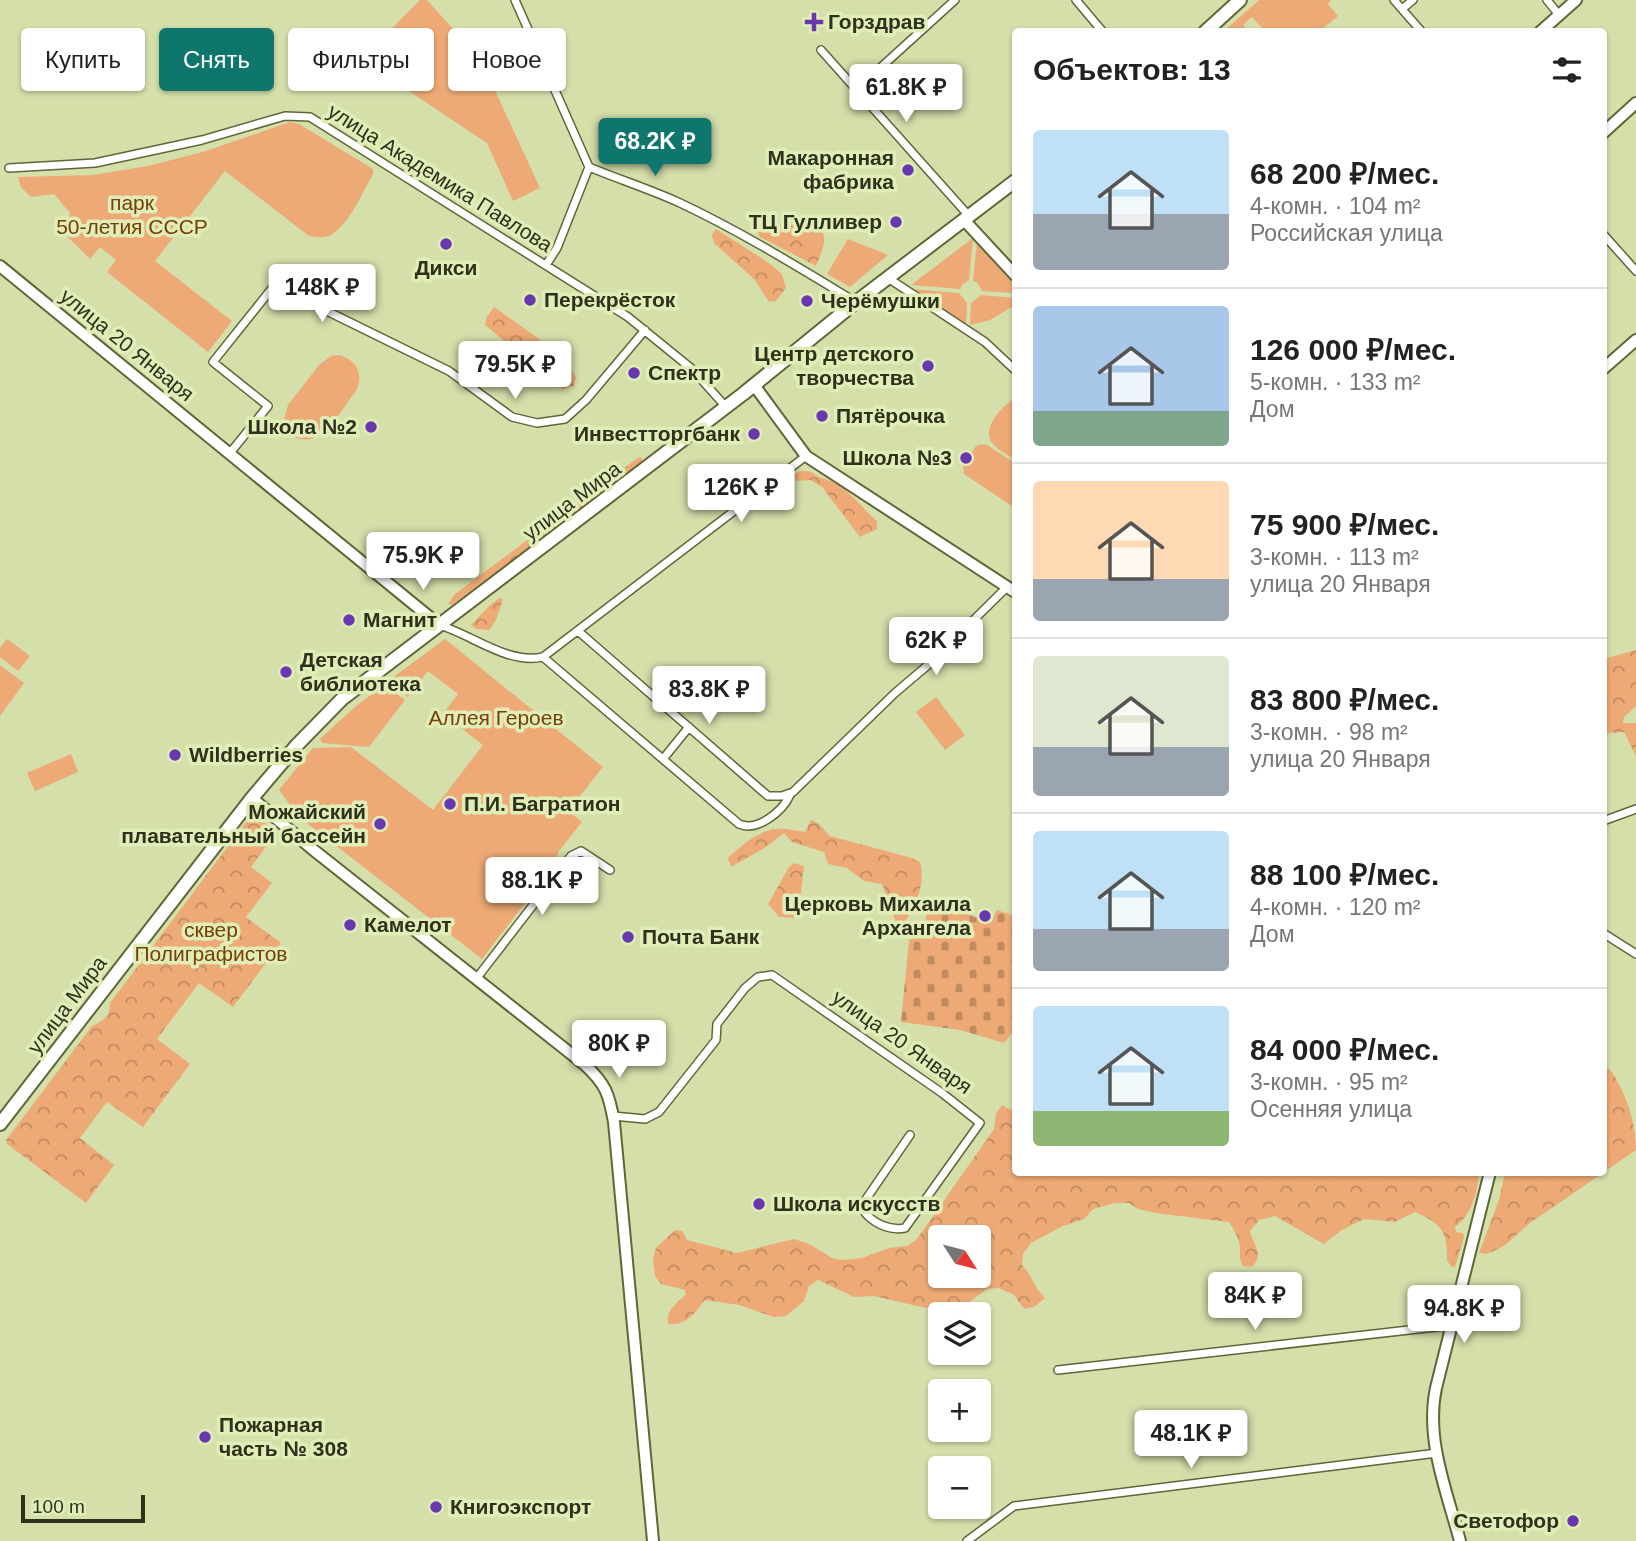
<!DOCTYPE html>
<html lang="ru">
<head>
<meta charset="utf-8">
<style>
  body { margin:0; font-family:Helvetica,sans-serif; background:#f2f2f2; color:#222; height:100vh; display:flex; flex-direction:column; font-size:26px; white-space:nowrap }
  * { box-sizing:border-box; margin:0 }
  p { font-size:23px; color:#767676 }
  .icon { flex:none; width:38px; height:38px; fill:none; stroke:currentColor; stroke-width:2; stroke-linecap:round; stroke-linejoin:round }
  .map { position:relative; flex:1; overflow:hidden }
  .details { position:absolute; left:1012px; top:28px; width:595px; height:1148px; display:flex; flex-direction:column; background:#fff; border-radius:7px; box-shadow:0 2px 5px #0004 }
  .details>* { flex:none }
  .guide { position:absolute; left:21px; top:28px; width:665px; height:63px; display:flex; gap:14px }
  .needle { width:46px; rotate:126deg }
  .controls { position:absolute; left:928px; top:1225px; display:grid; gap:14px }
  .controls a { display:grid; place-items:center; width:63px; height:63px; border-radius:7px; background:#fff; box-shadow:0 2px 5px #0004; font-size:35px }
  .scale { position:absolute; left:21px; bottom:18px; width:124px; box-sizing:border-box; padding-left:7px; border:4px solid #2e321d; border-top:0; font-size:19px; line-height:24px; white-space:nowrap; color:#2e321d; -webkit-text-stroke:5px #e1edb7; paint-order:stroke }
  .price { position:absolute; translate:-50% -60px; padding:0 16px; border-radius:7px; background:#fff; color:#222; font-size:23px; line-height:46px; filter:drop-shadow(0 2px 4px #0008) }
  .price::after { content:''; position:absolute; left:50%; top:42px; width:21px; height:16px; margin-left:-10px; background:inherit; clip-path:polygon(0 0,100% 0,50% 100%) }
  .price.selected { background:#0f766e; color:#fff }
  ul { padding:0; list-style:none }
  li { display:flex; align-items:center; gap:21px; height:175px; padding:0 21px }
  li+li { border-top:2px solid #e0e0e0 }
  li span { display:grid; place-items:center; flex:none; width:196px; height:140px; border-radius:7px; color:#555 }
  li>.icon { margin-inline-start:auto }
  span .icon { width:84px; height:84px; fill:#fffc; stroke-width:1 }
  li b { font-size:30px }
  h2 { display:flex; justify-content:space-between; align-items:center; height:84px; padding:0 21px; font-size:30px }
  .pill { padding:0 24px; border-radius:7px; background:#fff; box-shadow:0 2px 5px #0004; font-size:24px; line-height:63px }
  .pill.selected { background:#0f766e; color:#fff }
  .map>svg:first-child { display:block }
  .green { fill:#eeaa76 }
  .forest { fill:url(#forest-crowns); fill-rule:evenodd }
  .cemetery { fill:url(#cemetery-stones) }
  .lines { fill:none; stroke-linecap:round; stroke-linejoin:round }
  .street-casing { stroke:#5e6736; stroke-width:10 }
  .secondary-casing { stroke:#5e6736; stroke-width:14 }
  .primary-casing { stroke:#5e6736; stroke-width:16 }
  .street { stroke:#fff; stroke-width:7 }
  .secondary { stroke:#fff; stroke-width:10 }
  .primary { stroke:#fff; stroke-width:12 }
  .poi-dot { fill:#6938af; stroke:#e1edb7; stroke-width:2.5 }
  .labels { text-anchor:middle; stroke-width:7; stroke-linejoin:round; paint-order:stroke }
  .poi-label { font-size:21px; font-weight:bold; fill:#2e321d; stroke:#e1edb7; text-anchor:start }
  .street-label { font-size:21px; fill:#2e321d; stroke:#e1edb7 }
  .park-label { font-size:21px; fill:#774008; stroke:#e1edb7 }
</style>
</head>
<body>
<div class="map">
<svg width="1636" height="1541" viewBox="0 0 1636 1541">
  <defs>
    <pattern id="forest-crowns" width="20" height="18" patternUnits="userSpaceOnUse" patternTransform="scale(1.75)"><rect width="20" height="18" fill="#eeaa76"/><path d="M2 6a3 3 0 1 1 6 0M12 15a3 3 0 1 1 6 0" fill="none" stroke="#c18b60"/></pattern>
    <pattern id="cemetery-stones" width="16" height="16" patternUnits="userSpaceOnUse" patternTransform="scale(1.75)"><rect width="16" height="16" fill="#eeaa76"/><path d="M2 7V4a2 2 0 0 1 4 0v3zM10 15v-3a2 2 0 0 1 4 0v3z" fill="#c18b60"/></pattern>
  </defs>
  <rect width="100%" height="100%" fill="#d4dfaa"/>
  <path class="green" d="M420,0H427L481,60L540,188L513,201L487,143L361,59Z
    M1259,0H1331L1328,4L1338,16L1320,31H1265L1252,17L1243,25L1248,31H1224Z
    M290,122L299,124L373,169V174C362,193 350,223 331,235C324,239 317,237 309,236L225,171L155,261L232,321L208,352L107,272L116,260L100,247L90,259L61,230L68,223L70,213L54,194L31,197L21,187L18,177L93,175L148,166L206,151Z
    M973,238L969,280L962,285L960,289L911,285Z
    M848,239L888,255L850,287L827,274Z
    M977,242L1015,282V293L982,291L977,282L973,281Z
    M911,289L959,293L967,303L966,325Z
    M981,295L1015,298V305L990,320L970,325L971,303Z
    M339,355C357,360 364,374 356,391C344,406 323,445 301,439C291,437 286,429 284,420L288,405L319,365L331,356Z
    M1015,398V460C1008,455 998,450 992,443C981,428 1003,405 1015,398Z
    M981,444L987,445L1015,463V508L964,474L963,465L976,446Z
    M7,639L30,656L18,671L0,657V648Z
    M445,639L603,767L568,811L582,822L559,851L552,868L482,959L299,817L279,790L313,748L351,747L433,810L483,745L443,714L458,694L428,671L408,697L388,681Z
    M0,665L24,683L0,716Z
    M385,685L405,700L369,747L322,743L320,739L357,705Z
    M936,697L965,735L945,750L916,712Z
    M71,754L78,772L35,791L27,773Z"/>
  <path class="forest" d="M765,223L817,226C831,236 821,253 816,266L760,237L758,233L760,227Z
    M716,229L769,263L782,274L786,288L776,301L769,302L755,280L714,243L712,234Z
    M494,307L556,351L564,358L576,377L574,386L562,389L485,325L486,318Z
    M639,457L642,458V463L452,605L448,604L455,594Z
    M800,471C817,470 812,476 825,479C847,485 860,507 877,521V529L860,537L822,487L810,480L793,481L792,479L794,474Z
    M500,598L503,599L496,620L489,630L476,629L471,625L490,605Z
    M1636,650V706L1624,717L1623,723H1636V756L1624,732L1609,733L1603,739V659Z
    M256,816L277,832L251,867L272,883L246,917L281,943L233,1007L199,983L157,1039L190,1064L143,1127L107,1102L80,1138L114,1165L86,1203L7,1144L6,1140L92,1026C104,1021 110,1016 110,1003L250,817Z
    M811,820L819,824L830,836L912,858L920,862C926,882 916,908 903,924H897C891,912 887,896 882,884L864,881L847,868L828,864L824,852L792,842L784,833L766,847L731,867L728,858C741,846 762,827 782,829C789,829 797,831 805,832Z
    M794,863L804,866L800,901L794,918L779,917L768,904L789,867Z
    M1609,1068C1626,1092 1636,1122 1636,1150L1530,1223L1504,1246L1487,1254L1479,1253L1499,1200L1505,1173L1603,1172V1072Z
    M1002,1105L1015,1112V1172H1475L1479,1175C1477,1194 1471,1216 1455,1227L1456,1232L1463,1233L1464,1237L1455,1267H1452L1447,1261C1448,1232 1442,1224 1415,1212L1395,1222L1364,1219L1340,1231L1324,1244L1275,1216L1259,1220L1250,1231C1253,1246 1265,1253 1252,1267L1243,1266C1239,1259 1240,1255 1240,1247C1239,1238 1234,1230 1229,1222L1155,1213L1138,1209L1129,1203H1115L1093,1209L1084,1219L1063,1226L1031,1243L1023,1254L1022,1265C1033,1276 1033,1287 1045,1298L1034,1307L1024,1309L1014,1295L999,1288L987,1289L968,1303L926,1308L874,1296L854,1297L818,1280L809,1286L804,1301L786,1316L774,1317L739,1305L705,1300C695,1313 686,1326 668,1324C665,1310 678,1303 686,1294L685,1290L661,1284L655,1276L653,1258L656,1248L675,1230L682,1231L687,1240L737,1253L794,1239L809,1244L832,1258L842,1260L862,1258L889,1248L907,1246L917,1239L994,1129L996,1114ZM940,1237H978V1276H940Z"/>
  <path class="cemetery" d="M930,900L991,923L997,910L1015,916V1029L1004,1043L960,1030L901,1022L909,940L922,935Z"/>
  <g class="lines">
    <g class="street-casing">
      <path id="street" d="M515,0L589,167C618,179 649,189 678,202C740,231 798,267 856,302
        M1076,0L1103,32
        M1394,0L1422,32
        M1547,0L1559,15
        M1402,9L1413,0
        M821,50L969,216
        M857,89L955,0
        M9,168L95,163L202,140L285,116L310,117L628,317L692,369L726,407
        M1603,234L1636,271
        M546,265L557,248L589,167
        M888,278L985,342L1015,370
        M230,453L268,406L213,362L273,287H278L449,371L512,417L537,423L565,419L586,400L645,330
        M439,625C471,634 508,665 543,657L806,456
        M578,631L768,796H782L793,792L895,693L928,665L1007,587
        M543,657L739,824C757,832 782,812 790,795
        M663,759L689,727
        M1603,821L1636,809
        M1603,933L1636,954
        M476,979L571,856L581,851L610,870
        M613,1116L645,1119L659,1112L716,1040L717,1024L745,988L758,977L772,975L942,1093L980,1123L905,1228C889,1231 872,1223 863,1210L864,1202L910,1135
        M1058,1370L1453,1325
        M967,1541L1014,1506L1437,1453"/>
    </g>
    <g class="secondary-casing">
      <path id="secondary" d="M1540,32L1576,0
        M1603,133L1636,103
        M964,220L1015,275
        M0,266L438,624
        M1603,369L1636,340
        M754,385L806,456L1015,592
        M252,798L311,848L584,1064C606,1084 609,1094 614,1122L653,1541
        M1460,1541C1447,1492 1425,1439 1436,1388L1490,1172"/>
    </g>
    <g class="primary-casing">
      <path id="primary" d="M1205,32L1240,0
        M0,1124L252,798L297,745L342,699L743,394L856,302L1015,181"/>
    </g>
    <use href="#street" class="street"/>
    <use href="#secondary" class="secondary"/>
    <use href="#primary" class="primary"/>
  </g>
  <g class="poi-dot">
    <path d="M810.5 11.5h7v7h7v7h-7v7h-7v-7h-7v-7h7z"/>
    <circle cx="908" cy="170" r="7"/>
    <circle cx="896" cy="222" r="7"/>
    <circle cx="446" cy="244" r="7"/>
    <circle cx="530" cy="300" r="7"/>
    <circle cx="807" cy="301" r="7"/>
    <circle cx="928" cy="366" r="7"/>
    <circle cx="634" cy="373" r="7"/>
    <circle cx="822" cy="416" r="7"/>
    <circle cx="371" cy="427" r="7"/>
    <circle cx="754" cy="434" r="7"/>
    <circle cx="966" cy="458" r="7"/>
    <circle cx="349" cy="620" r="7"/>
    <circle cx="286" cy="672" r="7"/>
    <circle cx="175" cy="755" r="7"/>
    <circle cx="450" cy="804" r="7"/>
    <circle cx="380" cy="824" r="7"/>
    <circle cx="985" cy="916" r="7"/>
    <circle cx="350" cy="925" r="7"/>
    <circle cx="628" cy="937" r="7"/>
    <circle cx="759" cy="1204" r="7"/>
    <circle cx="205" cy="1437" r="7"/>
    <circle cx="436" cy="1507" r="7"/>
    <circle cx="1573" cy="1521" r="7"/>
  </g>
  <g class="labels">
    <g class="poi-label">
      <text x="828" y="29">Горздрав</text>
      <text x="894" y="165" text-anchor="end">Макаронная<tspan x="894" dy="24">фабрика</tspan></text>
      <text x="882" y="229" text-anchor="end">ТЦ Гулливер</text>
      <text x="446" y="275" text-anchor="middle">Дикси</text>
      <text x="544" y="307">Перекрёсток</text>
      <text x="821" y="308">Черёмушки</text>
      <text x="914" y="361" text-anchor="end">Центр детского<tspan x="914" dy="24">творчества</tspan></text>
      <text x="648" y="380">Спектр</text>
      <text x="836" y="423">Пятёрочка</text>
      <text x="357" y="434" text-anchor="end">Школа №2</text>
      <text x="740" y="441" text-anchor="end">Инвестторгбанк</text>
      <text x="952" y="465" text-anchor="end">Школа №3</text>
      <text x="363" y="627">Магнит</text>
      <text x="300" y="667">Детская<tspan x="300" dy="24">библиотека</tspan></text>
      <text x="189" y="762">Wildberries</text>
      <text x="464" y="811">П.И. Багратион</text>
      <text x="366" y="819" text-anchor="end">Можайский<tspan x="366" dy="24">плавательный бассейн</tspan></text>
      <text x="971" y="911" text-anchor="end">Церковь Михаила<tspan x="971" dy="24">Архангела</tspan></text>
      <text x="364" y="932">Камелот</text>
      <text x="642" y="944">Почта Банк</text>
      <text x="773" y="1211">Школа искусств</text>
      <text x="219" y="1432">Пожарная<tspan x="219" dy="24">часть № 308</tspan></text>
      <text x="450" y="1514">Книгоэкспорт</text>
      <text x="1559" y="1528" text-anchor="end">Светофор</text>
    </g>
    <g class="street-label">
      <text transform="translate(440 178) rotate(32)" y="7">улица Академика Павлова</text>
      <text transform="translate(127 345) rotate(39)" y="7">улица 20 Января</text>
      <text transform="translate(572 501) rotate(-37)" y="7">улица Мира</text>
      <text transform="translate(67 1005) rotate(-53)" y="7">улица Мира</text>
      <text transform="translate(902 1042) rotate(35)" y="7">улица 20 Января</text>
    </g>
    <g class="park-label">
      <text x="132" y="210">парк<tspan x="132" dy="24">50-летия СССР</tspan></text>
      <text x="496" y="725">Аллея Героев</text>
      <text x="211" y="937">сквер<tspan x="211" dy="24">Полиграфистов</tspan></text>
    </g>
  </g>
</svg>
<div class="controls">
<a><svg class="needle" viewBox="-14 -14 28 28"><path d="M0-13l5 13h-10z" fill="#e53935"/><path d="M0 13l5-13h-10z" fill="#767676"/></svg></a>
<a><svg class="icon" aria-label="layers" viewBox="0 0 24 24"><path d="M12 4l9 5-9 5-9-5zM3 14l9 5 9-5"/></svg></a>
<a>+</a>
<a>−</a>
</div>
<div class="scale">100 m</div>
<b class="price" style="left:906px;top:124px">61.8K ₽</b>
<b class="price selected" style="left:655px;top:178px">68.2K ₽</b>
<b class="price" style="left:322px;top:324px">148K ₽</b>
<b class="price" style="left:515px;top:401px">79.5K ₽</b>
<b class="price" style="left:741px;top:524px">126K ₽</b>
<b class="price" style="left:423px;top:592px">75.9K ₽</b>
<b class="price" style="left:936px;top:677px">62K ₽</b>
<b class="price" style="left:709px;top:726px">83.8K ₽</b>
<b class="price" style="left:542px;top:917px">88.1K ₽</b>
<b class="price" style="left:619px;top:1080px">80K ₽</b>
<b class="price" style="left:1255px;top:1332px">84K ₽</b>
<b class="price" style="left:1464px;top:1345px">94.8K ₽</b>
<b class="price" style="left:1191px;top:1470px">48.1K ₽</b>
<div class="guide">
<a class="pill">Купить</a>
<a class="pill selected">Снять</a>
<a class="pill">Фильтры</a>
<a class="pill">Новое</a>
</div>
<section class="details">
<h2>Объектов: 13<svg class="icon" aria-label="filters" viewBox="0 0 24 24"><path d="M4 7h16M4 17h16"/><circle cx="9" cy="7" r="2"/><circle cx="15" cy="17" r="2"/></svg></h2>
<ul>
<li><span style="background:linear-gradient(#bfe0f5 60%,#9aa5b1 0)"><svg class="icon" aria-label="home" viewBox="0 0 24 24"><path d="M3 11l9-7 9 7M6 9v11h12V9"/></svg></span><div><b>68 200 ₽/мес.</b><p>4-комн. · 104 m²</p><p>Российская улица</p></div></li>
<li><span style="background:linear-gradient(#a9c7e8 75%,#7fa58c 0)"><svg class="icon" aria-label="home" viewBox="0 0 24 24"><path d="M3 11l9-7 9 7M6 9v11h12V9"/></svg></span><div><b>126 000 ₽/мес.</b><p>5-комн. · 133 m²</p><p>Дом</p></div></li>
<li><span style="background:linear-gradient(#ffd9b3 70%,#9aa5b1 0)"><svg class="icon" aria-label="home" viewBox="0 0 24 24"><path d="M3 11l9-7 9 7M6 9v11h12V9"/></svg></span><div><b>75 900 ₽/мес.</b><p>3-комн. · 113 m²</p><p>улица 20 Января</p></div></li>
<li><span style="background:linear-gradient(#dfe7d0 65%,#9aa5b1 0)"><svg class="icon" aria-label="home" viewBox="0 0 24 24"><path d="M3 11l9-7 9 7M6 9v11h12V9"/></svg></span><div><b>83 800 ₽/мес.</b><p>3-комн. · 98 m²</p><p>улица 20 Января</p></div></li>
<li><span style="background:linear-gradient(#bfe0f5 70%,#9aa5b1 0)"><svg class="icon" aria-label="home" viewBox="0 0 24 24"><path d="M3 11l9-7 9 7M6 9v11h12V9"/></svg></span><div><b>88 100 ₽/мес.</b><p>4-комн. · 120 m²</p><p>Дом</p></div></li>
<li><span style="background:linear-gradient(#bfe0f5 75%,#8fb573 0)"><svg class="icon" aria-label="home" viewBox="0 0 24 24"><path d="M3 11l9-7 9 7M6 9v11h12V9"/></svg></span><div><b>84 000 ₽/мес.</b><p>3-комн. · 95 m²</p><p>Осенняя улица</p></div></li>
</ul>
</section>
</div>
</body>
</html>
